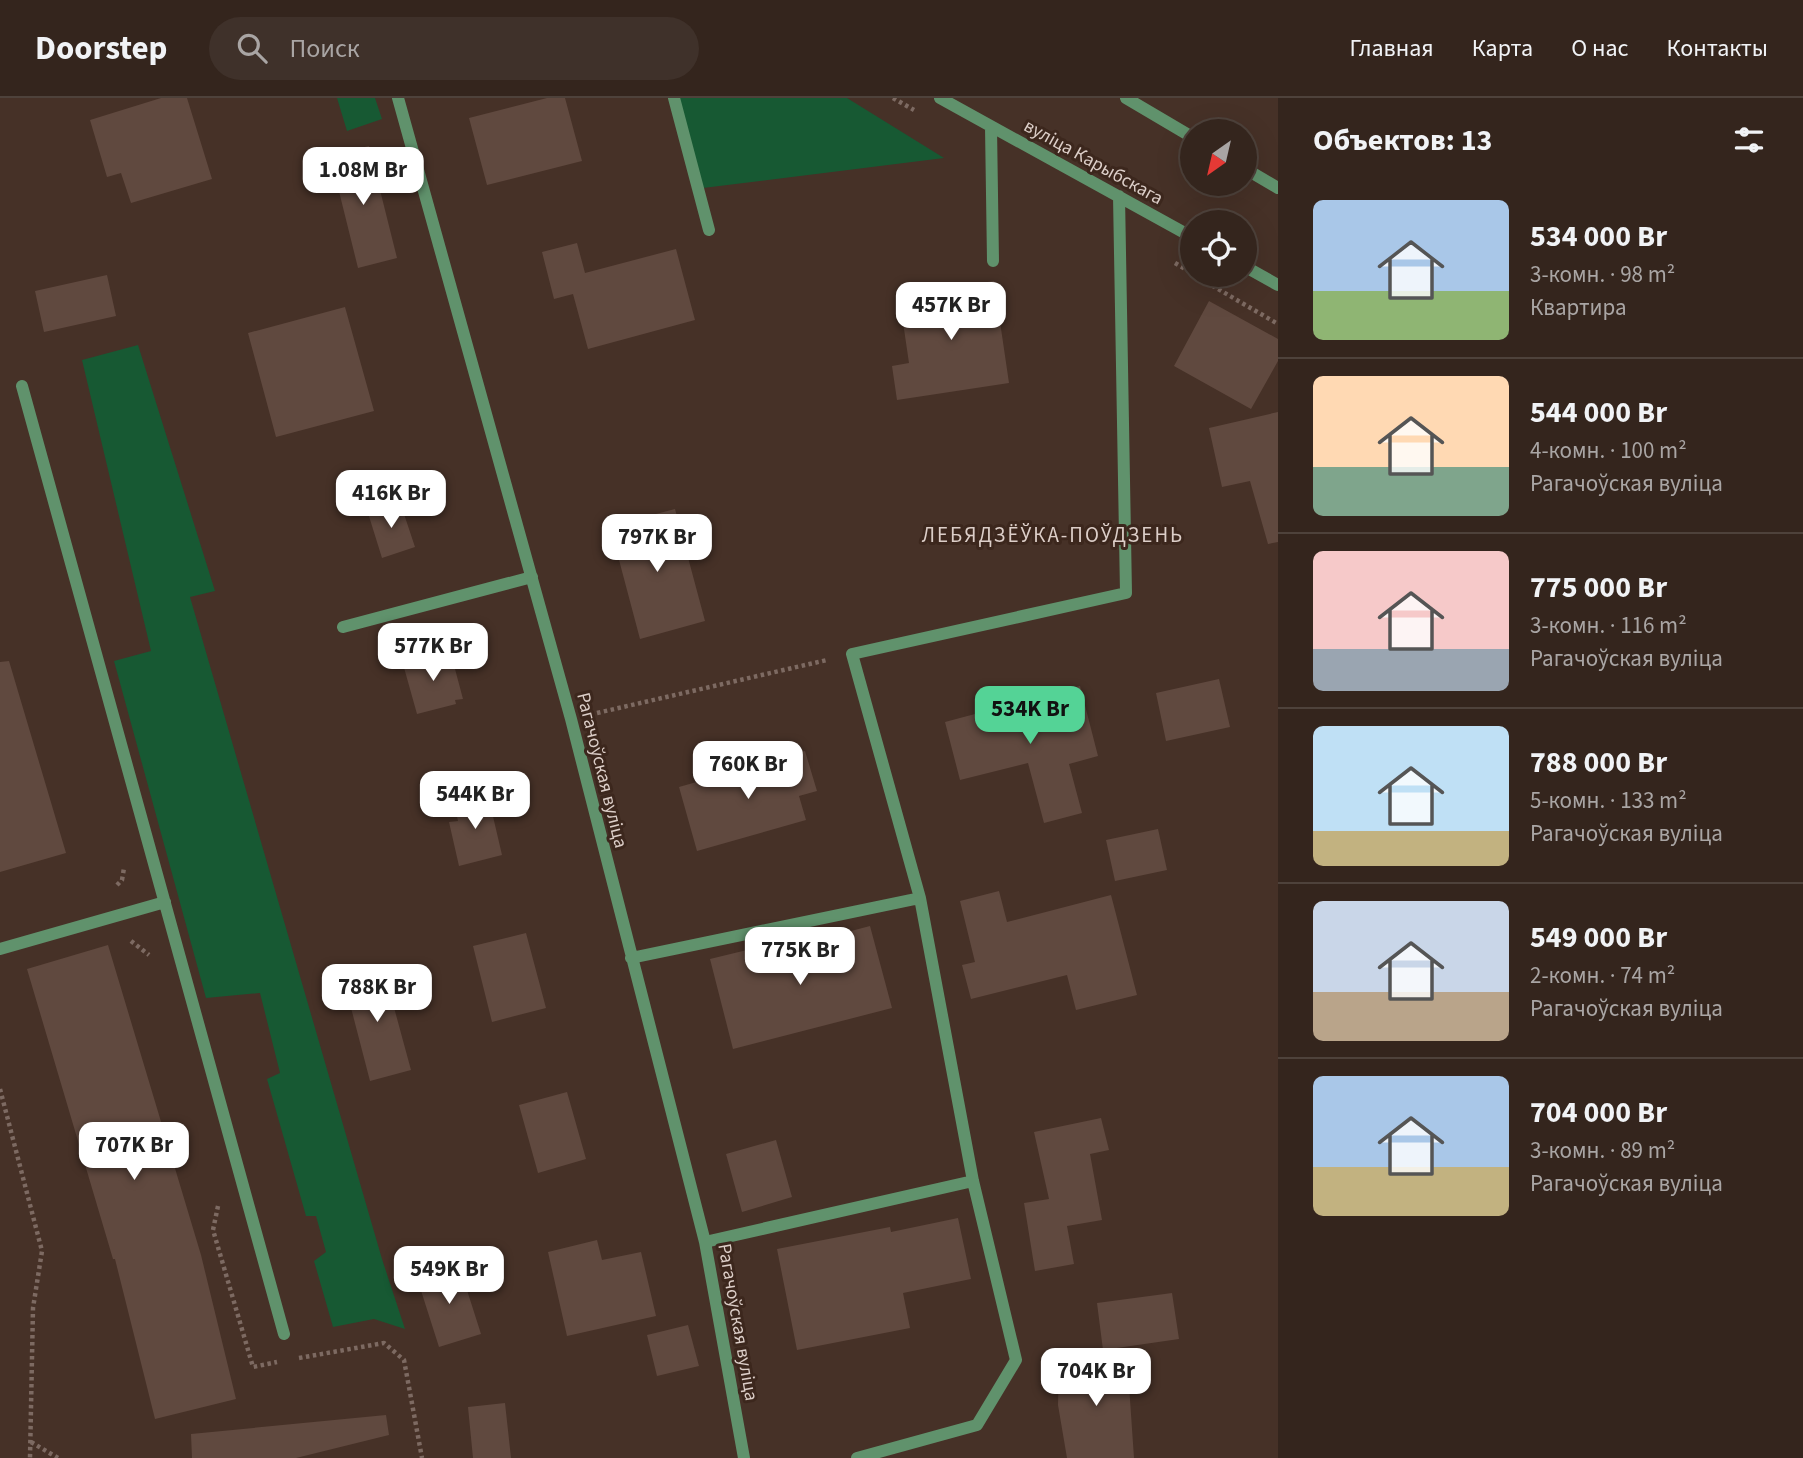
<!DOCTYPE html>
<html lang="ru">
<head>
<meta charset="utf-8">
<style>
  body { margin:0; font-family:"Source Sans 3",sans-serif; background:#3f312a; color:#f1f3f6; height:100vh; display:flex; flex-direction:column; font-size:26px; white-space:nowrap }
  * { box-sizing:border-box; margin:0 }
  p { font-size:23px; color:#a9a5a4 }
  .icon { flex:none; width:38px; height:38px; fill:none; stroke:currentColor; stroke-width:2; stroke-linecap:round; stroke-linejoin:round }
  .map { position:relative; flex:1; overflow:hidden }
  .details { display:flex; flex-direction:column; background:#34251d; width:525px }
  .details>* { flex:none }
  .needle { width:46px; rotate:214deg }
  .fabs { position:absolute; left:1180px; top:21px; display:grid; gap:14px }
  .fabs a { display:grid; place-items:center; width:77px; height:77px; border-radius:50%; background:#34251d; box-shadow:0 7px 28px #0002,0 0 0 2px #4e423b; font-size:35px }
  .price { position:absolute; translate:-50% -60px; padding:0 16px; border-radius:14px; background:#fff; color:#222; font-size:23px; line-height:46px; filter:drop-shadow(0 2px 4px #0008) }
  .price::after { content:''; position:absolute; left:50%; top:42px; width:21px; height:16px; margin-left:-10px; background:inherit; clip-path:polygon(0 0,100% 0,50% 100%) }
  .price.current { background:#54d396; color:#111 }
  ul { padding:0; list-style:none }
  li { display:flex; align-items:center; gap:21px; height:175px; padding:0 35px }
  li+li { border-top:2px solid #4e423b }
  li span { display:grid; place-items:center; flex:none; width:196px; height:140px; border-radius:10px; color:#555 }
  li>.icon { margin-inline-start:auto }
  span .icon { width:84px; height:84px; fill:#fffc; stroke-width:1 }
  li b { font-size:30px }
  h2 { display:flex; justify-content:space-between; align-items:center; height:84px; padding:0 35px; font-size:30px }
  header { display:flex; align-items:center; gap:42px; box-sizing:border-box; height:98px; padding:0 35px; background:#34251d; border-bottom:2px solid #4e423b }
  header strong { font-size:33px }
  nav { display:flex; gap:38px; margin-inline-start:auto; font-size:24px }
  .search { width:490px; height:63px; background:#3f312a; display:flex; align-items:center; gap:18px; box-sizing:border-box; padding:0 24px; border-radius:38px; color:#a9a5a4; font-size:26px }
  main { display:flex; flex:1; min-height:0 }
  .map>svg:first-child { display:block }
  .green { fill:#175933 }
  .building { fill:#60493f }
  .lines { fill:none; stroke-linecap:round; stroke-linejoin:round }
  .path { stroke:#7d6a62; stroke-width:4.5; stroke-dasharray:3.5 3.5; stroke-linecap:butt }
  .minor { stroke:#60926c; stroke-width:12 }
  .labels { text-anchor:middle; stroke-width:6; stroke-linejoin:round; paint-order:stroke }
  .street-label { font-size:19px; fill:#dccec8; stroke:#3c271d }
  .neighbourhood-label { font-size:21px; letter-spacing:2px; fill:#dccec8; stroke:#3c271d }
</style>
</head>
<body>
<header>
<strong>Doorstep</strong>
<div class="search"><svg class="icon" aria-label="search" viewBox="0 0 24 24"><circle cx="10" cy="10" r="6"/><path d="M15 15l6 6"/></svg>Поиск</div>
<nav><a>Главная</a><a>Карта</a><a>О нас</a><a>Контакты</a></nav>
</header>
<main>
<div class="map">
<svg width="1278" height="1360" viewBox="0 0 1278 1360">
  <rect width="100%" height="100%" fill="#463127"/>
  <path class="green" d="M337,0H375L382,21L347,33Z
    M679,0H847L944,60L703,90Z
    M138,247L215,493L190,499L382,1161L405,1231L374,1221L333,1229L314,1163L326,1154L316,1118H306L267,981L280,975L260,895L206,900L114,563L151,553L82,262Z"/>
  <path class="building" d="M161,0H187L212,81L131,105L121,75L107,79L90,22Z
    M547,0H565L582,63L487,87L469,20Z
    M369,48L397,160L358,170L330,57Z
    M577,145L585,175L676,151L695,222L588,251L573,196L554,201L542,154Z
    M107,177L116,218L44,234L35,193Z
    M994,183L1009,285L897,302L892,268L909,265L899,197Z
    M1209,203L1278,241V263L1251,311L1174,268Z
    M345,209L374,313L276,339L248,235Z
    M1278,314V444L1268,446L1250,383L1222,389L1209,330Z
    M400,404L415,449L382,460L368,415Z
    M675,411L705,523L640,541L610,428Z
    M451,556L463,601L455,602L456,606L417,616L403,566Z
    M9,563L66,755L0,774V564Z
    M1219,581L1230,629L1166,643L1156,595Z
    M1080,588L1098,658L1069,666L1082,715L1044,725L1028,665L960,682L945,624Z
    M805,653L817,693L799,698L806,722L697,753L679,689Z
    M488,697L502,757L459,768L449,724L458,723L454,705Z
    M1158,731L1167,772L1115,783L1106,742Z
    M999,793L1007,824L1111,797L1137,897L1076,912L1067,877L971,901L962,867L975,864L960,803Z
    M870,828L892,910L733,951L710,861L747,852L749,860Z
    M526,835L546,910L492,924L473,848Z
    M108,847L201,1157L236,1301L155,1321L115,1161H113L27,871Z
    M383,869L411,972L370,983L343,879Z
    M567,994L586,1061L538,1075L519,1007Z
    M1101,1020L1109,1052L1090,1056L1102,1122L1067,1128L1074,1166L1035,1173L1024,1105L1049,1101L1034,1034Z
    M776,1042L792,1099L742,1114L726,1056Z
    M958,1120L971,1181L903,1195L910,1230L797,1252L777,1151L890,1129L891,1134Z
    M597,1142L602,1162L641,1154L656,1218L567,1238L548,1154Z
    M459,1167L481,1236L439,1249L417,1180Z
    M1172,1195L1179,1241L1103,1252L1097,1205Z
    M688,1227L699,1268L657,1278L647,1237Z
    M1127,1258L1134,1360H1067L1058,1307L1059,1262Z
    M505,1305L511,1360H473L468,1309Z
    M386,1317L389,1337L296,1360H192L191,1336Z"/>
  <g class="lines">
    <path class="path" d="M893,0L914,12
      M1175,165L1192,175
      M1194,177L1278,226
      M597,615L827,562
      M117,787L122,782L124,770
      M131,843L149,857
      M0,991L42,1153L33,1210L30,1360
      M218,1108L213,1132L253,1269L277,1264
      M299,1260L384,1245L404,1262L422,1360
      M31,1344L58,1360"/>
    <path class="minor" d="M398,0L571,621L705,1144L744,1360
      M674,0L709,132
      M940,0L1192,139
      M1126,0L1192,39
      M991,29L993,163
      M1244,70L1278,90
      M1244,168L1278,187
      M22,288L284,1236
      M343,529L532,479
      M0,851L165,804
      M631,860L920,800
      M705,1144L973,1083
      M857,1360L977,1327L1016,1262L973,1083L920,800L852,556L1126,495L1119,98"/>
  </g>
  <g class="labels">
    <g class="street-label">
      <text transform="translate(1094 63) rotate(29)" y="7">вуліца Карыбскага</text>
      <text transform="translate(603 672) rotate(76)" y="7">Рагачоўская вуліца</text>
      <text transform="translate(739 1224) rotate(80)" y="7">Рагачоўская вуліца</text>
    </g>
    <g class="neighbourhood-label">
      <text x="1053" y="444">ЛЕБЯДЗЁЎКА-ПОЎДЗЕНЬ</text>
    </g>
  </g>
</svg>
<div class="fabs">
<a><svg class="needle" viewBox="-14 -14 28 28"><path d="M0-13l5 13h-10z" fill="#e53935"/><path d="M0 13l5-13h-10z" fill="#a9a5a4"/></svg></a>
<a><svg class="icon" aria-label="locate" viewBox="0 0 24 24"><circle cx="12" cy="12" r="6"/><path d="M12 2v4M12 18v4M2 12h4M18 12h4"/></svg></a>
</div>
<b class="price" style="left:363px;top:109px">1.08M Br</b>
<b class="price" style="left:951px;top:244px">457K Br</b>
<b class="price" style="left:391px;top:432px">416K Br</b>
<b class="price" style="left:657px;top:476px">797K Br</b>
<b class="price" style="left:433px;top:585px">577K Br</b>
<b class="price current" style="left:1030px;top:648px">534K Br</b>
<b class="price" style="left:748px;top:703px">760K Br</b>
<b class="price" style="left:475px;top:733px">544K Br</b>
<b class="price" style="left:800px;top:889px">775K Br</b>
<b class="price" style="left:377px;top:926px">788K Br</b>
<b class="price" style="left:134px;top:1084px">707K Br</b>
<b class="price" style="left:449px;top:1208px">549K Br</b>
<b class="price" style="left:1096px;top:1310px">704K Br</b>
</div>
<section class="details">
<h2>Объектов: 13<svg class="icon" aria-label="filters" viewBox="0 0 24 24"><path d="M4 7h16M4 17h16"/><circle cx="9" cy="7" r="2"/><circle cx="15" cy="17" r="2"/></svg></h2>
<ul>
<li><span style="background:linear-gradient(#a9c7e8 65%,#8fb573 0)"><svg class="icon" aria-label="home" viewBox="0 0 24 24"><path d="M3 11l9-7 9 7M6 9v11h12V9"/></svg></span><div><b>534 000 Br</b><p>3-комн. · 98 m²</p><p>Квартира</p></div></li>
<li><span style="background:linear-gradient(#ffd9b3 65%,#7fa58c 0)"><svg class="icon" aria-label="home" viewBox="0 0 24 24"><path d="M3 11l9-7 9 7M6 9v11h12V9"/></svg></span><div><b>544 000 Br</b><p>4-комн. · 100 m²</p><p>Рагачоўская вуліца</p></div></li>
<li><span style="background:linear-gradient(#f6c9c9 70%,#9aa5b1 0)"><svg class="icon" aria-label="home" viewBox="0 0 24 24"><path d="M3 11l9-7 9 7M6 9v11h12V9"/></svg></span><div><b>775 000 Br</b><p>3-комн. · 116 m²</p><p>Рагачоўская вуліца</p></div></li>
<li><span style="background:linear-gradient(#bfe0f5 75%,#c2b280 0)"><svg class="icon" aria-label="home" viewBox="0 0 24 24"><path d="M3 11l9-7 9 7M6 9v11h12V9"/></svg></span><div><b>788 000 Br</b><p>5-комн. · 133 m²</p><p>Рагачоўская вуліца</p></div></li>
<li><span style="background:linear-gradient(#c9d6e8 65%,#b9a48a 0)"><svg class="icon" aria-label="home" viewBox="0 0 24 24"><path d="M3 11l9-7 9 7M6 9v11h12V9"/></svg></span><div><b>549 000 Br</b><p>2-комн. · 74 m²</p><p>Рагачоўская вуліца</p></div></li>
<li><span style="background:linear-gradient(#a9c7e8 65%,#c2b280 0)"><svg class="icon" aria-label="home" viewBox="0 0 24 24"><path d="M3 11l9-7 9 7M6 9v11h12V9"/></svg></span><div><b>704 000 Br</b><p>3-комн. · 89 m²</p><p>Рагачоўская вуліца</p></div></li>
</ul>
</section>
</main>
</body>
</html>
